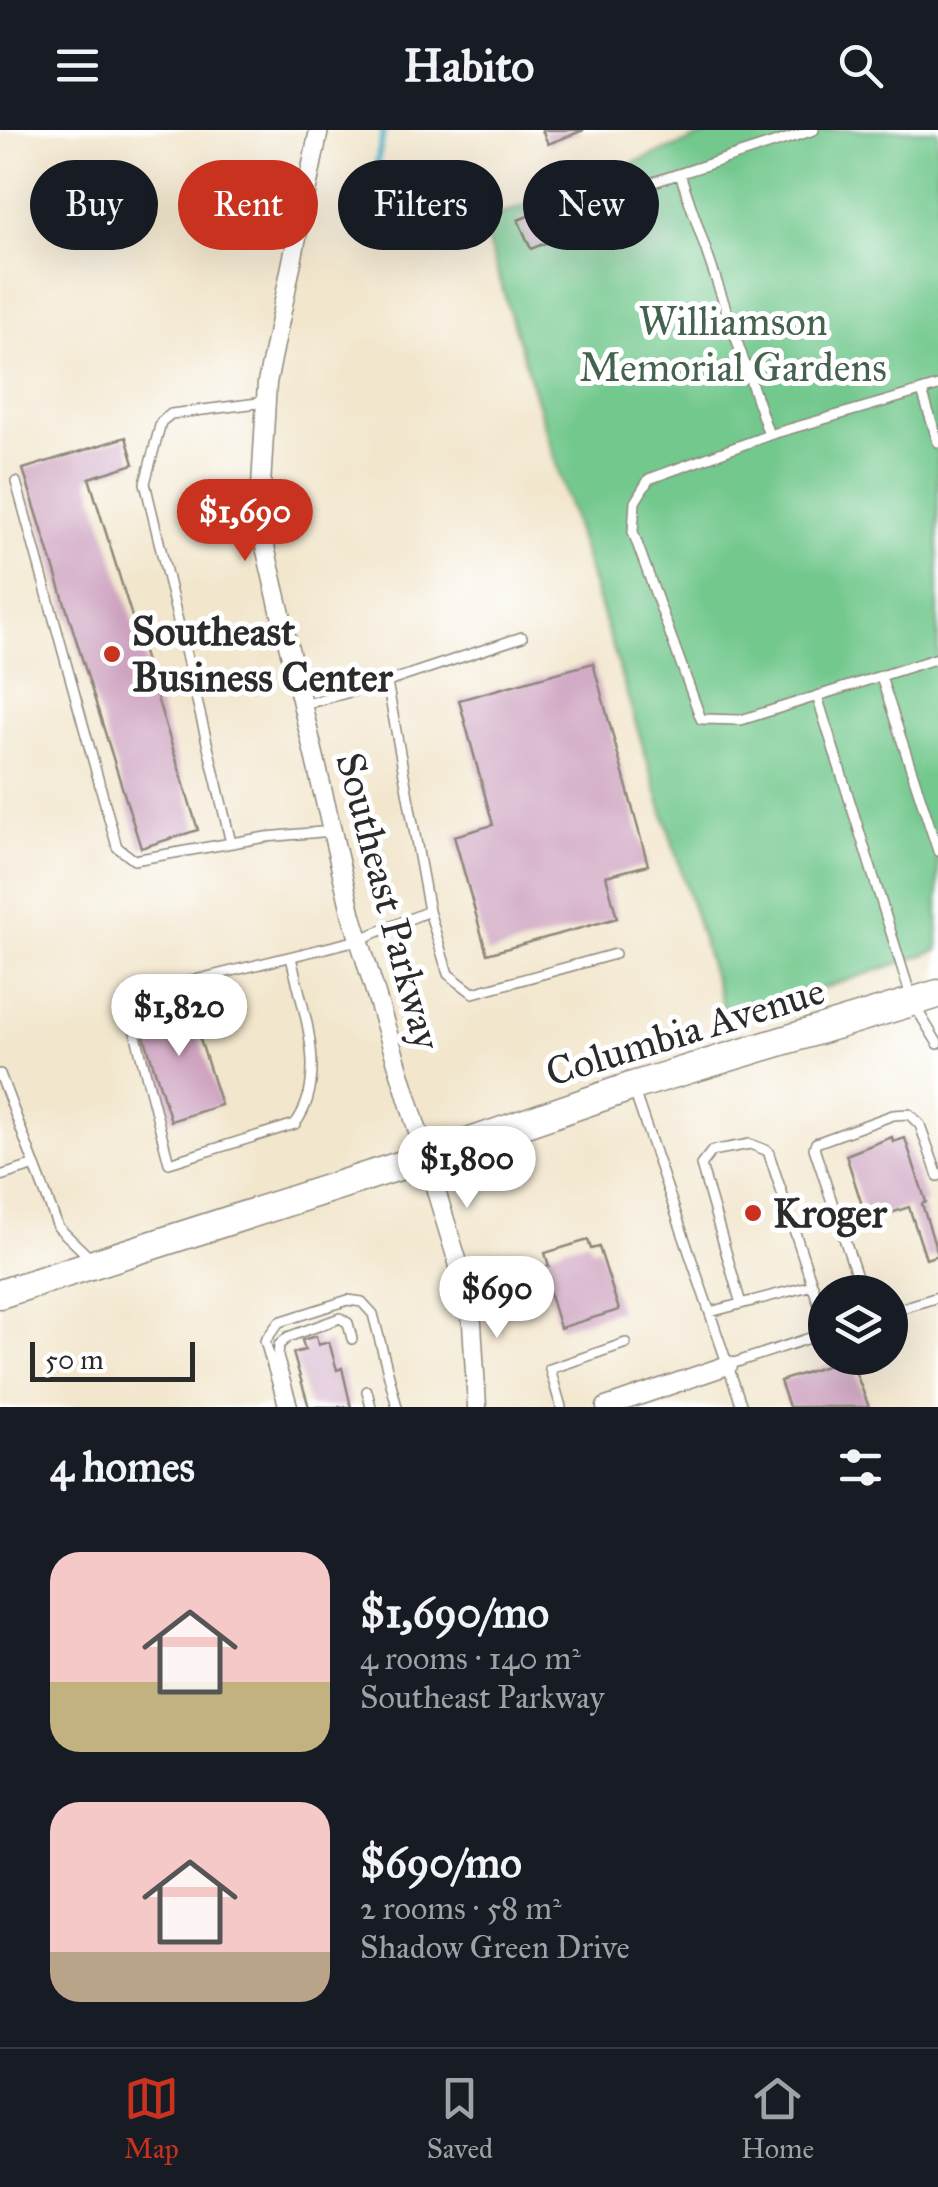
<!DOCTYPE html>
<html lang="en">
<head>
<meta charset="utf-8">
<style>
  body { margin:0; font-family:"IM FELL Great Primer",serif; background:#20242c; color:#f1f3f6; height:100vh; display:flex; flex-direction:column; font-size:38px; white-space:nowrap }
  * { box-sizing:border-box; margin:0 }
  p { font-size:32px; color:#9ea1a6 }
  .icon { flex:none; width:55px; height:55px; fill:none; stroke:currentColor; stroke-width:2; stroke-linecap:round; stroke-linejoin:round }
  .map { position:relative; height:1277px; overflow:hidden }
  .side { display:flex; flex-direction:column; background:#171b24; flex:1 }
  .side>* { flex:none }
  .banner { position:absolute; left:30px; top:30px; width:880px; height:90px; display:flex; gap:20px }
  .fabs { position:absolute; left:808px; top:1145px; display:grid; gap:20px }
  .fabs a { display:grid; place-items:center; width:100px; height:100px; border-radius:50%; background:#171b24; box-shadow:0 10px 40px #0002; font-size:50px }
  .scale { position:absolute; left:30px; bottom:25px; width:165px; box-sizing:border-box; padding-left:10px; border:5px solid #2b2b2b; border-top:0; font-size:28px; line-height:35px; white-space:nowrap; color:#2b2b2b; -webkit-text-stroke:8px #fff; paint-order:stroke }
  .price { position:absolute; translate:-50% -85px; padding:0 22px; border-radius:35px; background:#fff; color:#222; font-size:32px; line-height:65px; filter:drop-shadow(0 2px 5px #0008) }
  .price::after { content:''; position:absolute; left:50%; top:60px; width:30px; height:22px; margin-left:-15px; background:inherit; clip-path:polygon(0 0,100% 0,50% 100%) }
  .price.selected { background:#c8321e; color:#fff }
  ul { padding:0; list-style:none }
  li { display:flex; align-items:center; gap:30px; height:250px; padding:0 50px }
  li span { display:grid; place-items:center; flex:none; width:280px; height:200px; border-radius:30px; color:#555 }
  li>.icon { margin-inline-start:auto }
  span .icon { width:120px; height:120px; fill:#fffc; stroke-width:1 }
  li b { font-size:42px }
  h2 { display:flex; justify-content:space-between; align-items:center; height:120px; padding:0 50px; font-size:42px }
  .chip { padding:0 35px; border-radius:45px; background:#171b24; box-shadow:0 10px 40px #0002; font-size:35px; line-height:90px }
  .chip.selected { background:#c8321e; color:#fff }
  header { display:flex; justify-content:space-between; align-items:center; height:130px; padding:0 50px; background:#171b24; font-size:45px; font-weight:800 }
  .tabs { display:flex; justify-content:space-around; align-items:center; height:140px; border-top:2px solid #363941; background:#171b24; font-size:28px; color:#9ea1a6 }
  .tabs a { display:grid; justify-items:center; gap:5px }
  .tabs .selected { color:#c8321e }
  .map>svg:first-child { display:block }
  .green { fill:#72c88d; stroke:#4e7a5c; stroke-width:2.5 }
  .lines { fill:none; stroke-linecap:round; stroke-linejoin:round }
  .stream { stroke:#45aec4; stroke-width:6 }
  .building { fill:#cda2bf }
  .service-casing { stroke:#8e887c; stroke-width:12 }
  .minor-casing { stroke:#8e887c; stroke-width:21 }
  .primary-casing { stroke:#8e887c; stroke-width:31 }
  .service { stroke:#fff; stroke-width:9 }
  .minor { stroke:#fff; stroke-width:18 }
  .primary { stroke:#fff; stroke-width:28 }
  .poi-dot { fill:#c8321e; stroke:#fff; stroke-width:4 }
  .labels { text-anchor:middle; stroke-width:10; stroke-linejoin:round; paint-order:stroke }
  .park-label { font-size:40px; fill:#44624d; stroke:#fff }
  .poi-label { font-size:40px; font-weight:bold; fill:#2b2b2b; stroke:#fff; text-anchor:start }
  .street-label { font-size:40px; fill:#2b2b2b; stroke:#fff }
</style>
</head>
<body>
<header><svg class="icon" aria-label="menu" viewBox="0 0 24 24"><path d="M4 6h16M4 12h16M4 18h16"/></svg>Habito<svg class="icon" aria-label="search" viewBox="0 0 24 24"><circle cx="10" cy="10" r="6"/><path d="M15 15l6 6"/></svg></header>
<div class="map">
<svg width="938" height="1277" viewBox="0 0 938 1277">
  <rect width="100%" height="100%" fill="#fff"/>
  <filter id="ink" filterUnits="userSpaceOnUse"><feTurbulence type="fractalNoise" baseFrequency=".01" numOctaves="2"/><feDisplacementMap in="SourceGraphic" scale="20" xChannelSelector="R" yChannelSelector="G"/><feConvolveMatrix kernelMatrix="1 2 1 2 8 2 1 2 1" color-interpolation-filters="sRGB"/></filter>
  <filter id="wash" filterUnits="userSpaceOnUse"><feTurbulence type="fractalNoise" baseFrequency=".0048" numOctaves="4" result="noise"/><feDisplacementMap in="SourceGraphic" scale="40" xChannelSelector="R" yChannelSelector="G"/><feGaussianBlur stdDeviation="2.25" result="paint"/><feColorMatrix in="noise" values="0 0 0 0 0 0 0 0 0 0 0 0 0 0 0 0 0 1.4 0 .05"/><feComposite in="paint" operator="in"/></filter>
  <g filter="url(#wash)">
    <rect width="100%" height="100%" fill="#f2e6cc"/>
    <path class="green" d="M718,0H938V820L727,890L482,92Z"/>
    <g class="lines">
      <path class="stream" d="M368,75L384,0"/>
    </g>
    <g id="blocks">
      <path class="building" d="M542,0H584L548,14Z
        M565,71L577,100L531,119L518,90Z
        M126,307L134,334L89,348L198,700L141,718L23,339Z
        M593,533L648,735L606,746L617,788L487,824L454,706L493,695L459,570Z
        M187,868L221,975L171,991L137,884Z
        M892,1007L893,1012L905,1008L926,1072L922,1074L938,1125L926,1129L909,1077L867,1091L846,1025Z
        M588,1110L591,1119L599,1117L619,1180L560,1198L542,1138L549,1136L545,1123Z
        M316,1206L318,1215L329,1212L337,1240L342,1238L351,1277H309L293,1223L305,1220L302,1210Z
        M850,1228L869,1277H789L780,1251Z"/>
    </g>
  </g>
  <g filter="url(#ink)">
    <use href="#blocks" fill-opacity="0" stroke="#8e887c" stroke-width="2.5"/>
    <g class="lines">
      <g class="service-casing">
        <path id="service" d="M680,44L769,305
          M592,72L814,0
          M938,256L769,305L649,349L635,372L633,402L701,589L741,590L938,528
          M922,261L938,312
          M16,352L117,717L134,730L266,707L332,701
          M881,547L938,721
          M387,552L522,507
          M817,566L913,873L938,914
          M302,575L387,552L429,781
          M231,713L145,353L161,292L171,284L266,272
          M291,827C302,879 330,947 295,994L169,1033L128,875L138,864L358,810L429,781L448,844L473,863L615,824
          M0,944L58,1097L90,1128
          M633,958L742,1277
          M0,1046L32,1036
          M862,1162L814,1018L816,1013L893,985L909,984L920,995L938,1046
          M741,1174L701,1035L712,1021L750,1014L768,1021L825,1193
          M710,1182L813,1155
          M890,1182L938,1167
          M728,1235L825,1203
          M367,1261L371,1277
          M284,1277L265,1211L279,1192L348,1170L362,1172L373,1184L397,1277
          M293,1277L278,1227L279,1215L288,1207L340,1188L348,1193L352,1209
          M561,1277L550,1239L626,1213"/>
      </g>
      <g class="minor-casing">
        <path id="minor" d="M319,0L267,253L259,391L352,786L463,1149L472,1193L477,1277
          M606,1277L728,1235"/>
      </g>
      <g class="primary-casing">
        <path id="primary" d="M0,1164L424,1028L633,956L938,864"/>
      </g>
      <use href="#service" class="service"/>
      <use href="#minor" class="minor"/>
      <use href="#primary" class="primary"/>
    </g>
  </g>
  <g class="poi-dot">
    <circle cx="112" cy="524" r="10"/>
    <circle cx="753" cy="1083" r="10"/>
  </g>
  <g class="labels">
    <g class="park-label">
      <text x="733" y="205">Williamson<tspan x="733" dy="46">Memorial Gardens</tspan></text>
    </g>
    <g class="poi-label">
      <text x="132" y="515">Southeast<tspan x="132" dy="46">Business Center</tspan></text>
      <text x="773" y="1097">Kroger</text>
    </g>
    <g class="street-label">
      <text transform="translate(389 771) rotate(75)" y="14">Southeast Parkway</text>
      <text transform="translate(685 901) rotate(-17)" y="14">Columbia Avenue</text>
    </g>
  </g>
</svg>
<div class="fabs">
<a><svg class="icon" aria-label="layers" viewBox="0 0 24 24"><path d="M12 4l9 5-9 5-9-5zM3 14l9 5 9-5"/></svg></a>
</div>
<div class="scale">50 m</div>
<b class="price selected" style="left:245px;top:434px">$1,690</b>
<b class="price" style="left:179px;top:929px">$1,820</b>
<b class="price" style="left:467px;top:1081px">$1,800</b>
<b class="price" style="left:497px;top:1211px">$690</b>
<div class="banner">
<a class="chip">Buy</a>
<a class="chip selected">Rent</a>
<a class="chip">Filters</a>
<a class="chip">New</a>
</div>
</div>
<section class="side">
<h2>4 homes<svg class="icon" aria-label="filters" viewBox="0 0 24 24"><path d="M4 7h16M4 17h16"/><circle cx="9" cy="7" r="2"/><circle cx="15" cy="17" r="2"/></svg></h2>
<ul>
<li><span style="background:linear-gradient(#f6c9c9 65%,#c2b280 0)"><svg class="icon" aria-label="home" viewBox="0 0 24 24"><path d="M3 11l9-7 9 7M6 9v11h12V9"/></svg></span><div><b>$1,690/mo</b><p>4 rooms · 140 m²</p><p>Southeast Parkway</p></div></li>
<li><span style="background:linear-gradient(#f6c9c9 75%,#b9a48a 0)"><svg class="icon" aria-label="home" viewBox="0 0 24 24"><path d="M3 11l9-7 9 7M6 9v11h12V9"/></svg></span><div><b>$690/mo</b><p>2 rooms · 58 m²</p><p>Shadow Green Drive</p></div></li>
</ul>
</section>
<nav class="tabs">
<a class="selected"><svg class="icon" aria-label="map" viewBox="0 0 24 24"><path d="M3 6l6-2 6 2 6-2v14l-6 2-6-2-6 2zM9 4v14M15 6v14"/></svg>Map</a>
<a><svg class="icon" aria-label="saved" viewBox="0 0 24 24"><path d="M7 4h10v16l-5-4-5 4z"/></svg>Saved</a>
<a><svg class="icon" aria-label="home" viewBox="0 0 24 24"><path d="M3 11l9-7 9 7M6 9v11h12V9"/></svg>Home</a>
</nav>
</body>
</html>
